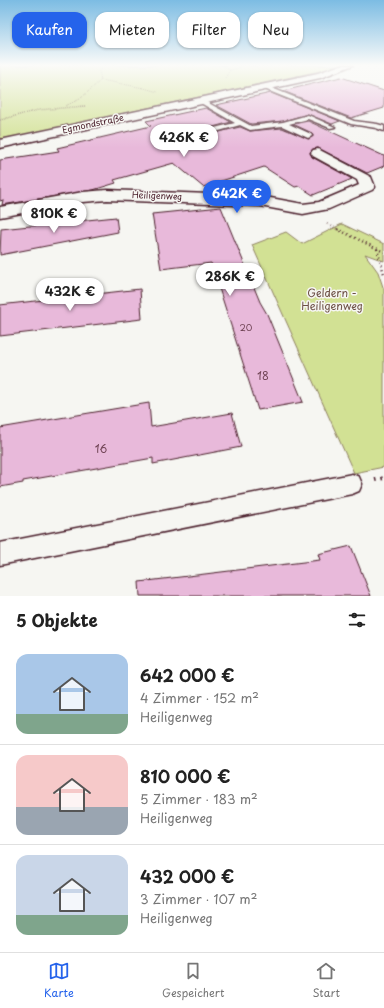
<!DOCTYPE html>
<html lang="de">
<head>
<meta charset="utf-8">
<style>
  body { margin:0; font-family:"Playpen Sans",sans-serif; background:#f6f6f6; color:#222; height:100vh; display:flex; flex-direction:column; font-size:15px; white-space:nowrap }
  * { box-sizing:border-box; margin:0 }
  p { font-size:13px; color:#767676 }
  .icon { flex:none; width:22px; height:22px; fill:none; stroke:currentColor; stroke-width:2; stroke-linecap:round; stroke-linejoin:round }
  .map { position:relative; height:596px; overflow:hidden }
  .panel { display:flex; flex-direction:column; background:#fff; flex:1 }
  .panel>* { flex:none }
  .top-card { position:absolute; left:12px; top:12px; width:360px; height:36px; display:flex; gap:8px }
  .price { position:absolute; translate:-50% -34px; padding:0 9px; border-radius:14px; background:#fff; color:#222; font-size:13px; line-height:26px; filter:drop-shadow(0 1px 2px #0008) }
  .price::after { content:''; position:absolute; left:50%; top:24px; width:12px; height:9px; margin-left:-6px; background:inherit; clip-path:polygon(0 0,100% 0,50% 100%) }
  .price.on { background:#2563eb; color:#fff }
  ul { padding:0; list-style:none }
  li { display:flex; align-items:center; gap:12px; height:100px; padding:0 16px }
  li+li { border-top:1px solid #e0e0e0 }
  li span { display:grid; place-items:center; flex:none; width:112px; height:80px; border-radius:12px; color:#555 }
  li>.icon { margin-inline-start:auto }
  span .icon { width:48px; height:48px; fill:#fffc; stroke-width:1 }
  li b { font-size:17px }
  h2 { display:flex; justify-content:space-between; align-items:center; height:48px; padding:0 16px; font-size:17px }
  .pill { padding:0 14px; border-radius:12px; background:#fff; box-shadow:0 1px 3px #0004; font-size:14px; line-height:36px }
  .pill.on { background:#2563eb; color:#fff }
  .dock { display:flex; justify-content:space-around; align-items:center; height:56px; border-top:1px solid #e0e0e0; background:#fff; font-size:11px; color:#767676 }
  .dock a { display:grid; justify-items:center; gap:2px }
  .dock .on { color:#2563eb }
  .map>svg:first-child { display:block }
  .green { fill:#d2e194; stroke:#8e8060 }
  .building { fill:#e8b9da; stroke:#4a1f2b }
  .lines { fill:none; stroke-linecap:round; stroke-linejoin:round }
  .lane-casing { stroke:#4a1f2b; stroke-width:3 }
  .street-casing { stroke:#4a1f2b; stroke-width:3 }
  .path-far4 { stroke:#4a1f2b; stroke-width:1; stroke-dasharray:0.5 1.5; stroke-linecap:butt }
  .path-far3 { stroke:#4a1f2b; stroke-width:1.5; stroke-dasharray:0.5 1.5; stroke-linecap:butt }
  .path-far2 { stroke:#4a1f2b; stroke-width:2; stroke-dasharray:0.5 2; stroke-linecap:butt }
  .path-far1 { stroke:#4a1f2b; stroke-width:2.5; stroke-dasharray:1 3; stroke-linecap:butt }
  .path { stroke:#4a1f2b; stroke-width:4; stroke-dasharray:1.5 5; stroke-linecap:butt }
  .lane { fill:#f6f6f2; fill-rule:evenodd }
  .street { fill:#f6f6f2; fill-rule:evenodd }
  .labels { text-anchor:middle; stroke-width:3; stroke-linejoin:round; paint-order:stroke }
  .far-street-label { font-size:9px; fill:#4a1f2b; stroke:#f6f6f2 }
  .number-label { font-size:9px; fill:#724657 }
  .park-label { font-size:11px; fill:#6c5045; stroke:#f6f6f2 }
  .near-number-label { font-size:11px; fill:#724657 }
</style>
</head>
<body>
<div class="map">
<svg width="384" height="596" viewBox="0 0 384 596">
  <rect width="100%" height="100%" fill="#f6f6f2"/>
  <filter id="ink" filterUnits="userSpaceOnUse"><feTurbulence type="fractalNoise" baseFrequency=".025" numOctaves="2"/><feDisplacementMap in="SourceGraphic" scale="8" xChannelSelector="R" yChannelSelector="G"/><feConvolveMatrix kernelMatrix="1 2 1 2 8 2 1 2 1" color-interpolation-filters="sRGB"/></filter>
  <g filter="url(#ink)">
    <path class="green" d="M0,65H341L333,68L0,140Z
      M342,224L384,244V261L365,254L378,272L384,290V467L354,473L252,245L286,232L302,244Z"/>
    <path class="building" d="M341,77L384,91V108L351,118L283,91Z
      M271,93L340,121L332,124L308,114L283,121L251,124L216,105Z
      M206,108L231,122L202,130L200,135L202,136L240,127L250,131L282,128L309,139L313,136L312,133L293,124L308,121L384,156V166L367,173L318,148L313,149L310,152L312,157L352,179L313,195L299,186L295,187L264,167L203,187L174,163L114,180L116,183L93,190L2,205L3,200L0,201V160L59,151L57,148L151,126L146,121Z
      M221,207L260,302L267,314L303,402L258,410L211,263L161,269L152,214Z
      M116,217L118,232L0,255L1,229Z
      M140,289L142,319L0,336V305Z
      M149,403L151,427L232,413L241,447L153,464V458L23,481V483L0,487V428Z
      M351,546L371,596H140L139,582L320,560L318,554Z"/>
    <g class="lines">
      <g class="lane-casing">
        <path id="lane" d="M264,85L354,121L377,124L384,126V131L376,128L351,124L262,88L261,87Z
          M201,99L251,126L283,122L308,115L335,127L330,128L308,119L289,124L311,134L312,136L308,138L282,126L250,130L240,125L205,135H202V131L235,123L199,102L198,101Z
          M352,474L359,477L362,484L359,491L352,494L0,565V543Z"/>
      </g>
      <g class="street-casing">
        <path id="street" d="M341,65H353L320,78L0,148V140L318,73Z
          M318,149L371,177L375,187L372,190L329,209L303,214L260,206L107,200L83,202L0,217V207L83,192L107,190L260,196L303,204L319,202L359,185L357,180L313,156L311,153L313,150Z"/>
      </g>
      <path class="path-far4" d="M0,65H3
        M39,65H93
        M104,65L99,71L101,80L144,88L158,92
        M222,65L230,70L225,78
        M232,65L272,67
        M230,70L241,67
        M65,106L80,99L101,80
        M80,106H86"/>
      <path class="path-far3" d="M0,120L38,110L86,106"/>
      <path class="path-far2" d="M327,224L339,230"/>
      <path class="path-far1" d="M337,229L384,252
        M377,249L384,274"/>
      <path class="path" d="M375,480L384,478"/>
      <use href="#lane" class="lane"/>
      <use href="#street" class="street"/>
    </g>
  </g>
  <linearGradient id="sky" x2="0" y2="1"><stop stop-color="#7cbce3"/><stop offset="0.44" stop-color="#fbfbf9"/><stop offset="1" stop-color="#fbfbf9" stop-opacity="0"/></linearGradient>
  <rect width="384" height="148" fill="url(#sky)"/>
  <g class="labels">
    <g class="far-street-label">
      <text transform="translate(93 124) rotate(-12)" y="3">Egmondstraße</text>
      <text transform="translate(157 196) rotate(2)" y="3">Heiligenweg</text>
    </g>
    <g class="number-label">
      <text x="246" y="331">20</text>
    </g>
    <g class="park-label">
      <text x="332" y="297">Geldern -<tspan x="332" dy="13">Heiligenweg</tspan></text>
    </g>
    <g class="near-number-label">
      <text x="263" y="380">18</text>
      <text x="101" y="453">16</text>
    </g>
  </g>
</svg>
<b class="price" style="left:184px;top:158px">426K €</b>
<b class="price on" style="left:237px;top:214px">642K €</b>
<b class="price" style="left:54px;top:234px">810K €</b>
<b class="price" style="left:230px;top:297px">286K €</b>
<b class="price" style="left:70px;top:312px">432K €</b>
<div class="top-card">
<a class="pill on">Kaufen</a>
<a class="pill">Mieten</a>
<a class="pill">Filter</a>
<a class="pill">Neu</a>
</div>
</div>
<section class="panel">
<h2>5 Objekte<svg class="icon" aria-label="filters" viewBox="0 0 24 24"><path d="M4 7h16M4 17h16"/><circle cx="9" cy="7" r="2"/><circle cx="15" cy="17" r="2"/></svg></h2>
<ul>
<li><span style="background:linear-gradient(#a9c7e8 75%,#7fa58c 0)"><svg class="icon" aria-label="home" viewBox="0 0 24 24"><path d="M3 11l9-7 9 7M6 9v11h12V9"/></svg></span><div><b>642 000 €</b><p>4 Zimmer · 152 m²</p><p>Heiligenweg</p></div></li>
<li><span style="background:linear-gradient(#f6c9c9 65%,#9aa5b1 0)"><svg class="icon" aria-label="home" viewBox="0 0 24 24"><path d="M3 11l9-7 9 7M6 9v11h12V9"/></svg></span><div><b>810 000 €</b><p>5 Zimmer · 183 m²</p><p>Heiligenweg</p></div></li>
<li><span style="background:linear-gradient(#c9d6e8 75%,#7fa58c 0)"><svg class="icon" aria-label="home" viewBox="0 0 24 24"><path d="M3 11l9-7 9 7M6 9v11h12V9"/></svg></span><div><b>432 000 €</b><p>3 Zimmer · 107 m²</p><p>Heiligenweg</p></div></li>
</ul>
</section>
<nav class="dock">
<a class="on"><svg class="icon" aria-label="map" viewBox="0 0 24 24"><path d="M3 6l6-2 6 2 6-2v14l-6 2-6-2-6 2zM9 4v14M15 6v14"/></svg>Karte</a>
<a><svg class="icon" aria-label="saved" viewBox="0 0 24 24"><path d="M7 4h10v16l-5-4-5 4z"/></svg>Gespeichert</a>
<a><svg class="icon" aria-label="home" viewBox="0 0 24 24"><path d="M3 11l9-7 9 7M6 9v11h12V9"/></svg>Start</a>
</nav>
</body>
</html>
